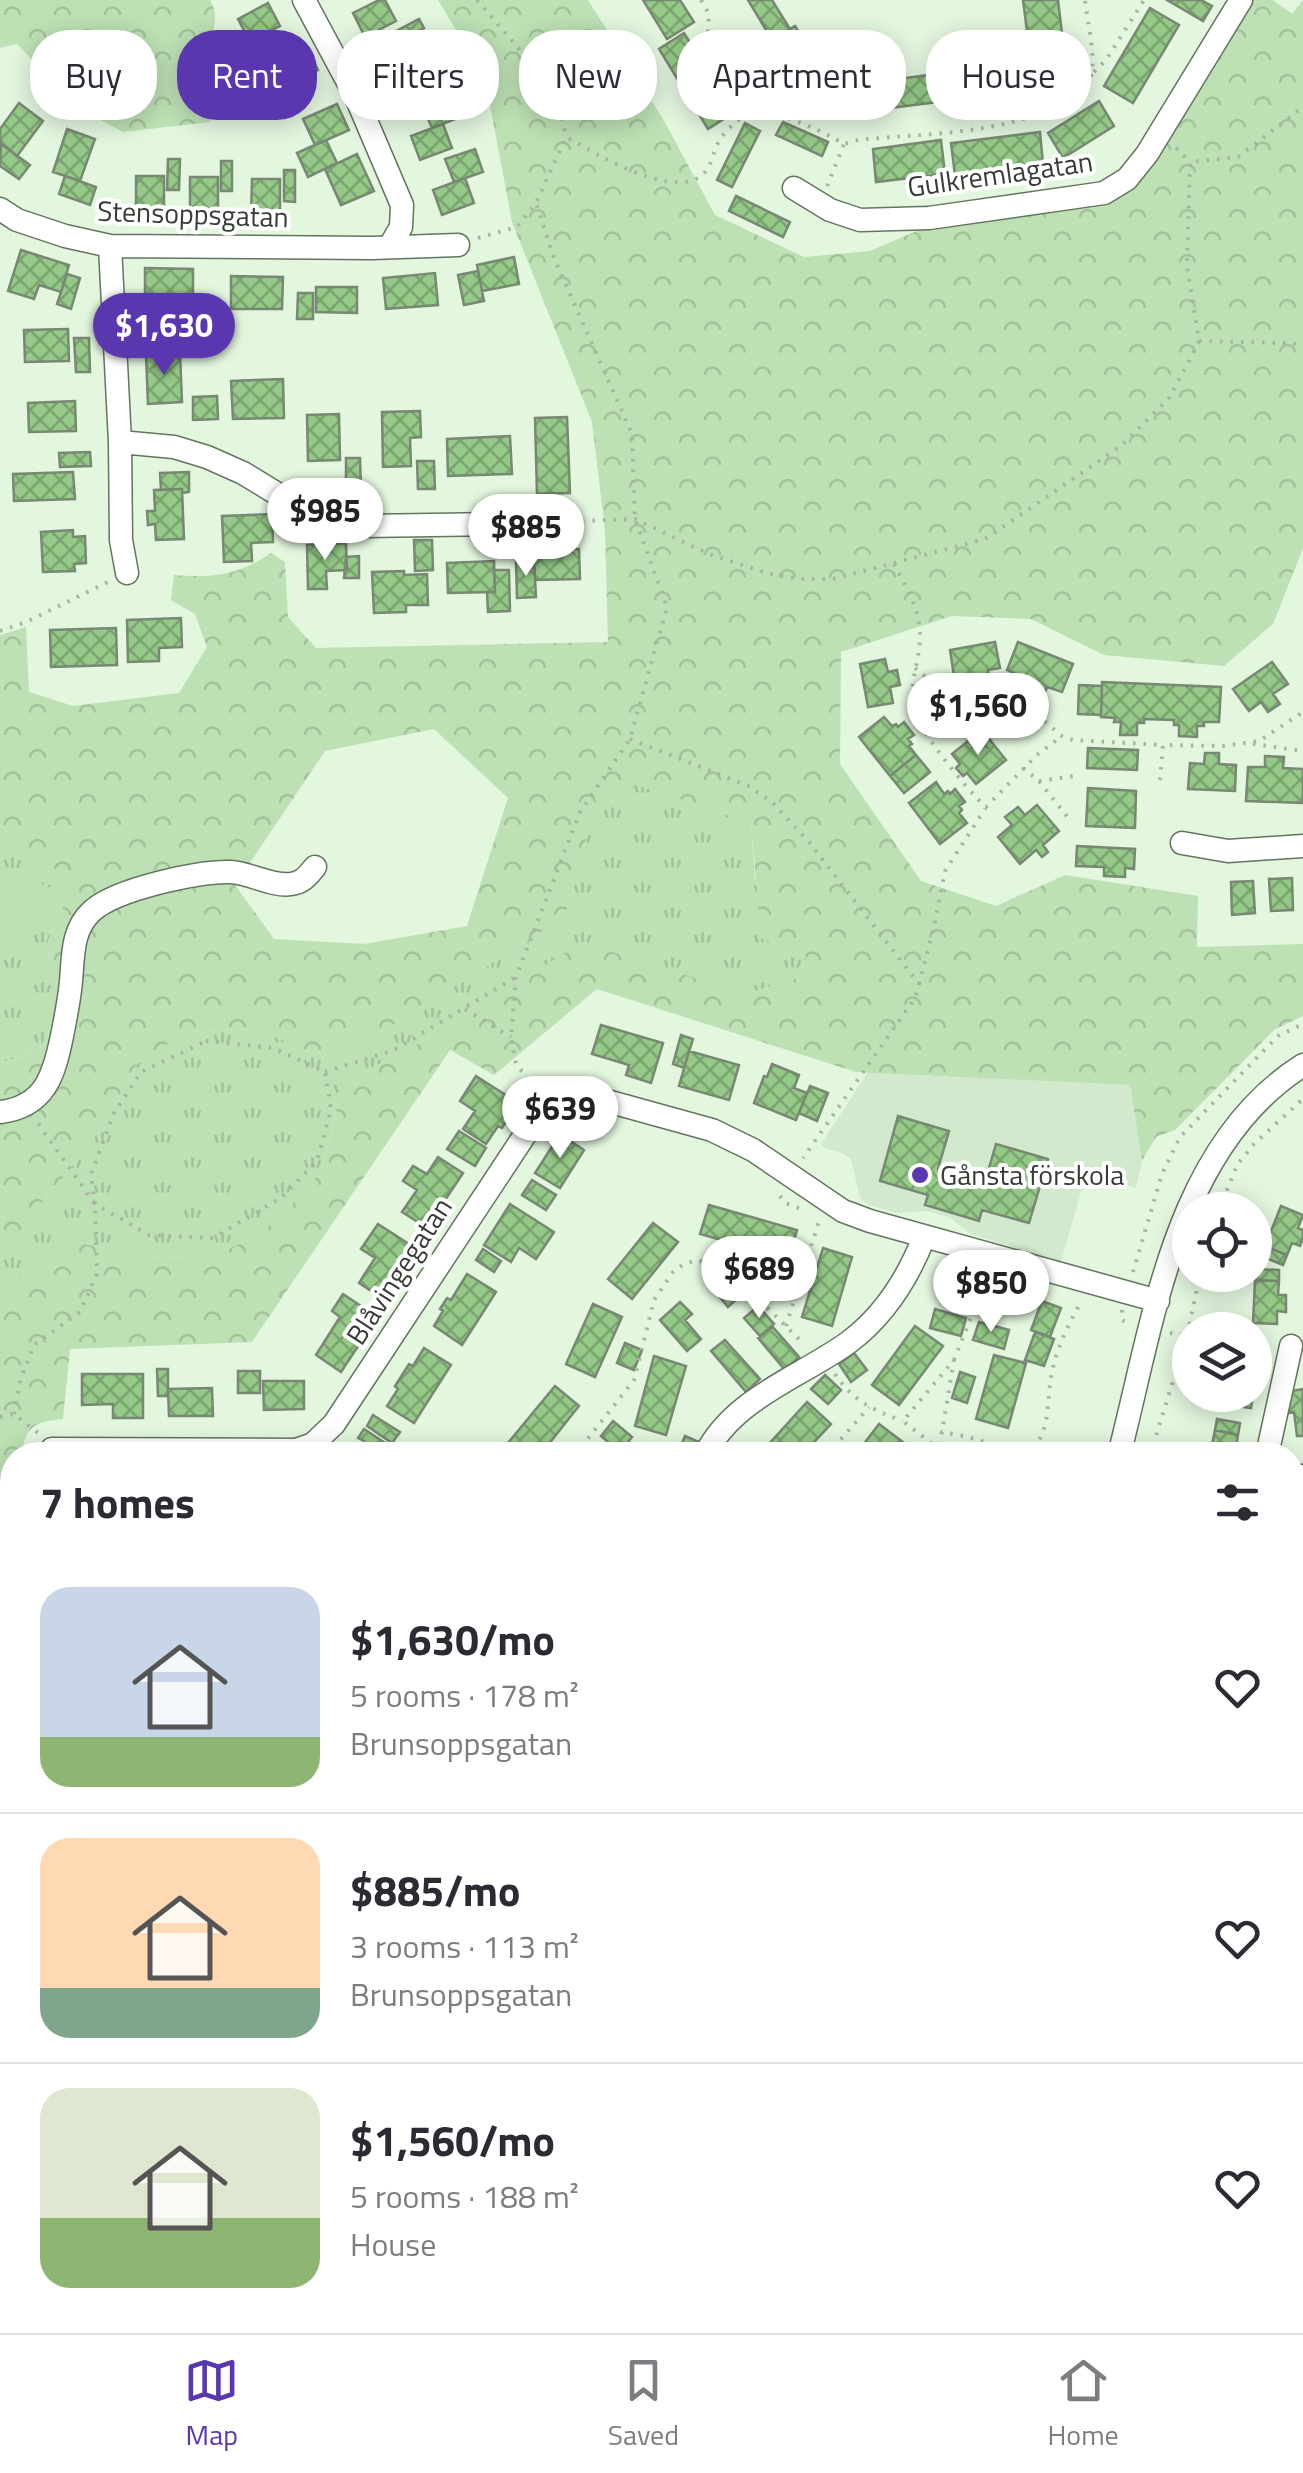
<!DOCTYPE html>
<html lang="en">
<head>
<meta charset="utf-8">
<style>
  body { margin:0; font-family:"Titillium Web",sans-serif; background:#f7f7f7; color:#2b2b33; height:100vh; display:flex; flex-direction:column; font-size:38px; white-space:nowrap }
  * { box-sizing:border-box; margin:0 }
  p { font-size:32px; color:#7c7c81 }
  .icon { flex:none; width:55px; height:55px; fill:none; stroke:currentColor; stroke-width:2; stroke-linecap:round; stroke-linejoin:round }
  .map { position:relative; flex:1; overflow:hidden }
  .panel { position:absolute; left:0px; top:1442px; width:1305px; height:892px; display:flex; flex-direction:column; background:#fff; border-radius:40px 40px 0 0; box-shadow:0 5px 25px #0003 }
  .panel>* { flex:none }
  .hud { position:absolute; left:30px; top:30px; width:1245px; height:90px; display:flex; gap:20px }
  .controls { position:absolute; left:1172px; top:1192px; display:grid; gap:20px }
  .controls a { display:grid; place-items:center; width:100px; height:100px; border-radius:50%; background:#fff; box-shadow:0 5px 25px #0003; font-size:50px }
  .price { position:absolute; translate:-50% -85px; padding:0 22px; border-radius:35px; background:#fff; color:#222; font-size:32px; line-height:65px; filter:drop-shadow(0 2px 5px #0008) }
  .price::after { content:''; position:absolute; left:50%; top:60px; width:30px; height:22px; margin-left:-15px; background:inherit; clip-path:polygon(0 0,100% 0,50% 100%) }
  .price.active { background:#5b37af; color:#fff }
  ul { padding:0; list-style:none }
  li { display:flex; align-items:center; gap:30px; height:250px; padding:0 40px }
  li+li { border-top:2px solid #e1e1e2 }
  li span { display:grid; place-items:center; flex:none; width:280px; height:200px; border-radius:30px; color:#555 }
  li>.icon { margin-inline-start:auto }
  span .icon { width:120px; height:120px; fill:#fffc; stroke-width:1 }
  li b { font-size:42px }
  h2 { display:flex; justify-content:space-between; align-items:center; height:120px; padding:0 40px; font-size:42px }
  .pill { padding:0 35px; border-radius:40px; background:#fff; box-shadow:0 5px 25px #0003; font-size:35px; line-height:90px }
  .pill.active { background:#5b37af; color:#fff }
  .tab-bar { display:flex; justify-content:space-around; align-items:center; height:140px; border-top:2px solid #e1e1e2; background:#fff; font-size:28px; color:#7c7c81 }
  .tab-bar a { display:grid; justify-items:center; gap:5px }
  .tab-bar .active { color:#5b37af }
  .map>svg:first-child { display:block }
  .built { fill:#d2e9cd }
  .grass { fill:url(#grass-tufts) }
  .forest { fill:url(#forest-crowns); fill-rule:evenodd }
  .garden { fill:#bde0b4 }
  .building { fill:url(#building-cross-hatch); stroke:#778873; stroke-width:2.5 }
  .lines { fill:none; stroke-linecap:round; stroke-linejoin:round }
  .minor-casing { stroke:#63745f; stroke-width:25 }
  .path { stroke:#a6b4a2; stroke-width:4; stroke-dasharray:2.5 8; stroke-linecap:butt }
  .minor { stroke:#fff; stroke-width:22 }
  .poi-dot { fill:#5b37af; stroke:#fff; stroke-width:4 }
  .labels { text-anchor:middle; stroke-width:8; stroke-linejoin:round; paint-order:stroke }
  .street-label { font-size:28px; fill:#363d34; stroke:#fff }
  .poi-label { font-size:28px; fill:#363d34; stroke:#fff; text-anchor:start }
</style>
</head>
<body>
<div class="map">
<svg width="1303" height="2333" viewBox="0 0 1303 2333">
  <defs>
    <pattern id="grass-tufts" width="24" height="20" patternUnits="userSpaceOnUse" patternTransform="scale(2.5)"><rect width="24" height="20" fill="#bde0b4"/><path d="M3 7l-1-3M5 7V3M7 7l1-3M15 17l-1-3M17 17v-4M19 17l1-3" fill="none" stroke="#a3c19b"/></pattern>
    <pattern id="forest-crowns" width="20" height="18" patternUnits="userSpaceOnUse" patternTransform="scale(2.5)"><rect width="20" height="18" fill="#bde0b4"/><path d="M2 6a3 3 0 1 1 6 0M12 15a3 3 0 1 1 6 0" fill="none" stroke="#a3c19b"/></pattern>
    <pattern id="building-cross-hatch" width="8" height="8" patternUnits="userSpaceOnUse" patternTransform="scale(2.5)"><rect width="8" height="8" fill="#95c987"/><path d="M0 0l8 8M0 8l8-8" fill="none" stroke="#7aa46f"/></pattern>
  </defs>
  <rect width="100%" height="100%" fill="#e3f6de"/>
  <path class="built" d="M868,1072L1130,1085L1142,1162L1136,1188L1086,1174L1061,1262L971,1234L949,1217L926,1211L895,1213L867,1204L860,1198L851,1159L842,1153L824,1148L821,1144Z"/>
  <path class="grass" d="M628,782L751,823L755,879L806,957L801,977L746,994L581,942L465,1020L342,1083C337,1103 328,1158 319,1173C313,1183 302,1193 294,1202C229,1274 165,1262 80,1243L0,1285V1261L16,1252L38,1207L90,1145L137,1064L186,1032L254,1028L326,1058L389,1027L565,917L589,827Z
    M0,846L62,872L72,887L48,941L60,1000L43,1046L9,1061L0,1062Z"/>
  <path class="forest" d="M0,0H210C222,19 210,39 203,59L222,91L219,109L210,122L123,132L79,108L17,44L0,48Z
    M438,0H588L663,119L715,215L804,257L870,251L933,224L1107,199L1251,0H1273L1292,14L1303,0V548L1273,624L1224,666L1104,655L1031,619L952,616L841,652L840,764L921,881L996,906L1065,875L1198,896L1197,947L1303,944V1016L1274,1030L1175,1130L1156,1137L1142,1161L1130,1085L856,1072L597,989L494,1075L450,1050L252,1342L70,1349L63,1419C34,1422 27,1425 21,1455H12V1683L0,1682V1285L80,1243C165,1262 229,1274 294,1202C302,1193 313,1183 319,1173C328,1159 337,1103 342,1083L465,1020L581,942L746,994L801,977L806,957L761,938L751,823L628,782L589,827L565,917L389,1027L326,1058L254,1028L186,1032L137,1064L90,1145L38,1207L16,1253L0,1261V1062L10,1061L43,1046L60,1000L48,941L72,887L62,872L0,846V635L26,627L29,692L73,706L179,693L207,647L195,614L171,600L174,575C212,578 238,576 271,553L285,562L288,617L316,648L608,642L605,530L592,422L512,222L485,78ZM434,729L508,798L467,926L364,944L274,939L235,885L325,751Z
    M1293,1760L1303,1763V2333H1194V2323L1292,2322Z
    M12,2190V2322L15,2323L10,2333H0V2192Z
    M425,2323V2322L518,2323L516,2333H417Z"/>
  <path class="garden" d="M0,866L53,889L28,945L0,933Z"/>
  <path class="building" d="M379,0H385L396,21L365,37L353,13Z
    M643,0H680L694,22L667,39Z
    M748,0H772L790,29L772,40Z
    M1023,0H1058L1067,75L1033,79Z
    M1167,0H1201L1212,6L1203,21Z
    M268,3L280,26L250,42L238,19Z
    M1150,8L1179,25L1133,103L1104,86Z
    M419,19L424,28L392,45L387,36Z
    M795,26L829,81L811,92L777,37Z
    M684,33L733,113L708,129L659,49Z
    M259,37L266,50L240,64L233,51Z
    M405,39L417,62L386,78L374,54Z
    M306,46L318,70L288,86L276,62Z
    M434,61L439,71L412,85L407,75Z
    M1008,66L1012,94L952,102L948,74Z
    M943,73L947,101L857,112L854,85Z
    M425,78L437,102L406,117L394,94Z
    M297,81L304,94L277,108L271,95Z
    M1099,101L1114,126L1063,158L1048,133Z
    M19,103L43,121L17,156L0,143V129Z
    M337,104L349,130L315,145L303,119Z
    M455,109L458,118L432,128L428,119Z
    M783,122L828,142L822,156L776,135Z
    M745,123L760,131L732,187L717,180Z
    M443,124L452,148L420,160L411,136Z
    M67,129L95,139L80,181L53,172Z
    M1040,132L1043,164L955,175L951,143Z
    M326,140L337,163L308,177L297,153Z
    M941,140L945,174L876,182L873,149Z
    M1,144L30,165L19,179L0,166Z
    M475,149L483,172L454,182L445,159Z
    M357,154L374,191L341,205L325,169Z
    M168,159H180L179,190H167Z
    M221,161H232V191H221Z
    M284,170H295V202L284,201Z
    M65,176L96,187L90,205L59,194Z
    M136,176H164V213H136Z
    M190,177H218V214H190Z
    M465,178L474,203L442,215L433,190Z
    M252,179H280V216H251Z
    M736,196L790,222L783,237L729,211Z
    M21,250L69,265L61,292L39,285L34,299L8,291Z
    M514,257L519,284L482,291L477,265Z
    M145,268L193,269V305H145Z
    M478,271L484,301L464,305L458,275Z
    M435,273L438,305L386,309L383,278Z
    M67,274L80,278L71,309L57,304Z
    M231,276L283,277L282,309H231Z
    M316,287H357V313L316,312Z
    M298,293H313V319H297Z
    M68,329L69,361L25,362L24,330Z
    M74,338H89L90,372H76Z
    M180,353L182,402L148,404L146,355Z
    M283,379L284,418L233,419L231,381Z
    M217,396L218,419L193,420V397Z
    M75,401L76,431L29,432L28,403Z
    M420,411L421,437L410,438L411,466L383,467L382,412Z
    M339,414L340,460L308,461L307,415Z
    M567,417L570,493L537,494L535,418Z
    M510,436L512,474L448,476L447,439Z
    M90,452L91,466L60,467L59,453Z
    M346,458H360L361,489H346Z
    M417,461H434L435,489H418Z
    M73,472L75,499L14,501L13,474Z
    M189,472V492L182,493V489L161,490L160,473Z
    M182,489L184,539L156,540L155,524L148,525L147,511H155L154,490Z
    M272,514L273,542L251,543L252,561L224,562L222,516Z
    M73,530V537L85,536L86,563L74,564L75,571L43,572L41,532Z
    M414,540H432L433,570L415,571Z
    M346,543L347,570L326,571L327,589H308L307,545Z
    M579,549L580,579L535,580L534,551Z
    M359,556V578H344L346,557Z
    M534,560L536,597L517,598L516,561Z
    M494,561L495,592L448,593L447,563Z
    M494,570H509L510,611L488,612L487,592H495Z
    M404,571V575L427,574L428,605H406V612L374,613L372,572Z
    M181,618L182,647L159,648V661L128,662L127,620Z
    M116,628L117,665L51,667L50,630Z
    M995,642L1000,668L988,670L990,681L971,685L969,674L954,676L950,650Z
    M1018,642L1073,664L1062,692L1047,687L1045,692L1040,690L1035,703L1019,696L1024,684L1018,682L1021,676L1007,670Z
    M885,659L888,672L897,670L900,685L890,687L893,703L868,707L860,664Z
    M1272,662L1288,684L1273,694L1280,704L1268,712L1261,702L1249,711L1233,689Z
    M1102,682L1221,687L1219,722H1204V726H1197V737L1179,736V725H1174V720L1144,719V723H1137V735H1120L1121,722H1114L1115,718L1101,717Z
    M1079,685L1102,686L1101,715L1078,714Z
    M884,717L892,726L896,724L898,727L904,722L914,735L908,739L912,744L909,746L916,755L890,776L859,737Z
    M982,730L1006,760L976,784L967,773L963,776L956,768L960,764L952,754Z
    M1088,748L1138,750L1137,770L1087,768Z
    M1205,753H1219V764L1236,765L1235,791L1188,789L1190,763L1204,764Z
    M916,755L930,772L904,793L890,776Z
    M1265,756L1284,757L1283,768L1303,769V803L1246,801L1248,767H1265Z
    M936,782L944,794L948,791L950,794L955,789L965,802L959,806L962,810L959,813L967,823L940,844L909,803Z
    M1088,788L1136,791L1135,828L1086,826Z
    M1037,805L1059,831L1043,845L1048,852L1042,857L1036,850L1020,864L998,837L1012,825L1005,817L1018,807L1025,815Z
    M1077,846L1135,849L1134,869L1125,868V877L1104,876V867L1076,866Z
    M1292,878L1293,910L1271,911L1269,879Z
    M1253,881L1255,913L1232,915L1231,882Z
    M601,1025L663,1043L651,1083L626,1075L629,1065L592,1054Z
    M681,1035L693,1039L684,1068L673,1064Z
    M689,1051L739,1065L729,1100L679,1086Z
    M772,1064L799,1075L794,1088L807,1093L796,1120L754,1103L764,1076L767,1077Z
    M476,1076L518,1103L502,1128L498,1126L486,1144L463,1129L475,1111L460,1101Z
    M810,1086L828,1093L817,1121L799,1113Z
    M898,1116L949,1131L938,1169L985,1182L996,1144L1048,1159L1029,1223L982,1210L979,1221L925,1205L928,1195L880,1181Z
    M459,1131L486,1148L475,1166L447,1149Z
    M560,1134L584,1150L560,1188L535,1173Z
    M438,1157L463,1173L443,1203L451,1208L435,1233L402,1212L417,1190L403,1181L413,1166L427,1174Z
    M532,1180L556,1195L546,1210L522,1195Z
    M510,1204L554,1232L536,1259L519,1248L511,1262L484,1245Z
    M709,1205L797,1230L788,1259L700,1234Z
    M1281,1206L1303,1215L1298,1228L1303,1230V1238L1300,1246L1292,1243L1287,1255L1265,1246Z
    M653,1223L678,1242L632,1299L608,1279Z
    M378,1224L420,1251L387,1302L359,1283L375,1258L361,1249Z
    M1265,1246L1287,1255L1283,1265L1261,1256Z
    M823,1248L852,1257L832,1326L802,1317Z
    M483,1249L501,1261L494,1272L476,1260Z
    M760,1267L784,1275L779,1292L754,1284Z
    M1255,1269L1279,1270V1281L1255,1280Z
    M467,1274L496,1292L462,1345L434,1326L443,1311L440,1309L447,1298L451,1300Z
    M1255,1280L1279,1281L1278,1295H1286V1312L1277,1311V1324L1253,1323Z
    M728,1283L740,1296L728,1307L716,1293Z
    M343,1294L367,1310L358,1324L368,1331L341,1372L316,1355L340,1317L332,1311Z
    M1042,1301L1061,1308L1050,1337L1031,1330Z
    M680,1302L692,1314L685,1320L701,1339L687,1351L660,1320Z
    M593,1304L622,1317L595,1377L566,1364Z
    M758,1306L774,1324L760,1336L744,1318Z
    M935,1309L966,1318L961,1336L930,1328Z
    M979,1322L1009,1330L1004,1349L973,1340Z
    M772,1326L799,1357L785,1370L758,1338Z
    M915,1326L943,1346L899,1405L872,1385Z
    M1035,1332L1054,1339L1044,1366L1025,1360Z
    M725,1340L760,1379L746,1392L711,1351Z
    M625,1343L642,1350L634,1370L617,1363Z
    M424,1348L451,1365L414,1423L387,1406L398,1389L395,1386L409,1364L413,1366Z
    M854,1353L867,1370L851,1382L839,1364Z
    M994,1355L1026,1363L1008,1428L976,1419Z
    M654,1356L686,1366L666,1435L635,1426Z
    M157,1369H168V1396H158Z
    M238,1371H260V1393H238Z
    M960,1372L975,1377L967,1403L952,1398Z
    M82,1374H143V1418H113V1404L82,1405Z
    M825,1375L841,1390L828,1404L811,1389Z
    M263,1381H304V1409L264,1410Z
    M555,1386L579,1406L540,1455H523L508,1443Z
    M212,1388L213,1416H169L168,1389Z
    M1303,1389V1436H1297L1294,1412L1289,1413L1286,1392Z
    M1229,1395H1253L1251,1408L1227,1405Z
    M807,1402L831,1424L802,1455H759Z
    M373,1415L400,1432L392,1443L367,1426Z
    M1217,1419L1240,1423L1238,1435L1215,1430Z
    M613,1421L632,1437L620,1452L601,1436Z
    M879,1424L920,1455H868L860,1449Z
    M364,1429L402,1454L355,1455L364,1441L358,1438Z
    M1215,1430L1238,1435L1236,1447L1244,1449L1243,1455H1210Z
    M685,1436L703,1444L698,1455H677Z
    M10,2112L12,2139L0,2141V2113Z
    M264,2322H291L289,2333H261Z
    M535,2322H584L581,2328L577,2325L573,2333H529Z
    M662,2322H725L718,2333H661Z
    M997,2322H1038L1034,2333H1018L996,2324Z
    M1102,2322H1131L1128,2333H1099Z"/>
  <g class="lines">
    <g class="minor-casing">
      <path id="minor" d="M304,0L356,97L402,205L401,227L390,246
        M794,188L830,210L860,220L929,218L1104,193L1127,179L1147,154L1241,0
        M0,209L17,220L65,236L110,246L372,248L458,245
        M110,246L120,442L121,540L127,573
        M120,442L174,447L207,457L243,473L297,506L324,517L363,526L499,524
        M1182,843L1228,851L1303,846
        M0,1112C45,1107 54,1075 62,1036C65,1021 68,1006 70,990C74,963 69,932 92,911C116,889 199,871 231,872C250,873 273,887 291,884C303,883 308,875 315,867
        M52,1449L296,1450L313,1444L334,1424L538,1115L550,1103L568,1096H589L712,1130L753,1150L843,1211L870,1221L1158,1301
        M705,1455C733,1398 801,1377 849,1342C885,1315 908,1278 924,1237
        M1119,1455C1154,1320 1175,1146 1303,1065
        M1267,1455L1291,1346
        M1292,1476H1303
        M1292,1652L1303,1654
        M0,1794H12
        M0,1952L12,1988
        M24,2333L29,2322
        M401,2333L407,2322
        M630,2333L634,2322
        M1065,2333L1069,2322"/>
    </g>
    <path class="path" d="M477,0L542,76L558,104L566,136
      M701,0L709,14L708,31L757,108C788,117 817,128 844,144L858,140C928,133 1009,135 1070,99C1076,95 1085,91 1088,84C1099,65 1087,22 1085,0
      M1094,72L1106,60L1144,0
      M1176,148L1190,162
      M827,186L844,144
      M478,238L517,227L536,203L566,137C595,153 675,203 704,173C711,167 713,153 717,145C726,127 741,118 757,108
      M1199,341L1289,343L1303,345
      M519,523L635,519L709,554L767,573L799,579H833L985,539L1121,446L1169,398L1186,367L1199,341L1187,266L1190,162L1238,157L1303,107
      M894,564C906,587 920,609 920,636C920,660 909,683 913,706C918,730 967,790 986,807L1037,755L1062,736
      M0,631L26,622L110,581
      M915,668L951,698L961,700L993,697L1007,700L1038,716L1062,736L1073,740L1163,745
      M630,739L748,786L771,801L809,842L919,984L915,998L803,1158
      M1253,744L1303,751
      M1023,768L1039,781L1070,820
      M1160,780L1163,745L1223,746L1259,741L1303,712
      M1039,781L1074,776
      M919,984L934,927L945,871L985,809
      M465,1009L511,1037
      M206,1041L273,1048L325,1072L331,1109L317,1161L281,1198L213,1238L149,1235L95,1204L91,1174L114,1113L141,1072Z
      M325,1072L394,1050L516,977
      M535,1088L516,1064L511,1037L516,977L580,812L630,739L667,607L635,519L632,434L554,258L536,203
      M780,1196L785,1203L801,1209
      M1219,1210L1237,1165L1254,1144L1303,1099
      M1133,1272L1162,1174L1180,1137L1278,1036L1303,1024
      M1122,1310V1320L1131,1325
      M786,1326L819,1221
      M1170,1333L1190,1336
      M1255,1342L1270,1344
      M954,1360L974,1310
      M835,1374C852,1400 874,1411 903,1421
      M14,1414L21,1378L34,1345L80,1312L97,1274L95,1204L37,1122
      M0,1417L14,1414L38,1433
      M940,1450L903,1421L954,1360L942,1432
      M575,1455L634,1380L654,1300L673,1272L684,1264L698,1260L734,1275L804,1344
      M827,1455L869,1407
      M939,1455L942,1432C953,1434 965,1436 975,1439C1002,1446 1011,1457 1038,1442C1050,1423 1047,1399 1051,1378C1055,1351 1068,1325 1081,1302
      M1150,1455L1187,1336L1200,1275
      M0,1594L12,1597
      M1292,1783L1303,1781
      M355,2322L371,2333
      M485,2322L487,2333
      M220,2333L222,2322
      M326,2333L334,2322"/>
    <use href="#minor" class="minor"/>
  </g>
  <circle class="poi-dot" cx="920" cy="1175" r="10"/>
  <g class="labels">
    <g class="street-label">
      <text transform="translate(1000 174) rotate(-8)" y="10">Gulkremlagatan</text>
      <text transform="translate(193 214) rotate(2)" y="10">Stensoppsgatan</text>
      <text transform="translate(399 1271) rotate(-57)" y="10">Blåvingegatan</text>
    </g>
    <g class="poi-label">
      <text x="940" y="1185">Gånsta förskola</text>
    </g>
  </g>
</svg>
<div class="controls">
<a><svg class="icon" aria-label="locate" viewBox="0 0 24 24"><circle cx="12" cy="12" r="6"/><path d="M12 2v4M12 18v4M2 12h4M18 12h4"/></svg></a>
<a><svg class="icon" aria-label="layers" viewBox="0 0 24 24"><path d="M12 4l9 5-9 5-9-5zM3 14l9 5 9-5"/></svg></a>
</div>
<b class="price active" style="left:164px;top:378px">$1,630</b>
<b class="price" style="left:325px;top:563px">$985</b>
<b class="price" style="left:526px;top:579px">$885</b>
<b class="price" style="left:978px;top:758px">$1,560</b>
<b class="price" style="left:560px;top:1161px">$639</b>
<b class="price" style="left:759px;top:1321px">$689</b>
<b class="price" style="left:991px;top:1335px">$850</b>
<div class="hud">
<a class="pill">Buy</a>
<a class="pill active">Rent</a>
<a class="pill">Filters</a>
<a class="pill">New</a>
<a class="pill">Apartment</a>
<a class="pill">House</a>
</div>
<section class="panel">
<h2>7 homes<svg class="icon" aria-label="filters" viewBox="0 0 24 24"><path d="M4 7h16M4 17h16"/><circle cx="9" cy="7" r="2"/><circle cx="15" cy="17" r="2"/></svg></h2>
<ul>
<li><span style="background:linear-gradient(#c9d6e8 75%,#8fb573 0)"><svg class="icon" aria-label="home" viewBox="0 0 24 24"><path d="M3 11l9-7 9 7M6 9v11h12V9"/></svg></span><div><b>$1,630/mo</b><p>5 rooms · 178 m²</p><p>Brunsoppsgatan</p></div><svg class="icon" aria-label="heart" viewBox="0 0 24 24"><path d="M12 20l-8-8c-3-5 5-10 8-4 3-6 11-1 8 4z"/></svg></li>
<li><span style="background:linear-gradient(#ffd9b3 75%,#7fa58c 0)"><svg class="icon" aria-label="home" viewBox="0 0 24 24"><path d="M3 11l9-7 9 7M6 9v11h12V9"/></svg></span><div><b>$885/mo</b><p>3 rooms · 113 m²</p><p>Brunsoppsgatan</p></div><svg class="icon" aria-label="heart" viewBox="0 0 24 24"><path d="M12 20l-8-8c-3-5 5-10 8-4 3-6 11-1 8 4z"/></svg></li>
<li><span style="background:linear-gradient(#dfe7d0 65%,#8fb573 0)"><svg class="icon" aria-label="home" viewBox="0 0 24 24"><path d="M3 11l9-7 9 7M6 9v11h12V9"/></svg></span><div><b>$1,560/mo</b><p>5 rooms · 188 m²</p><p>House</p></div><svg class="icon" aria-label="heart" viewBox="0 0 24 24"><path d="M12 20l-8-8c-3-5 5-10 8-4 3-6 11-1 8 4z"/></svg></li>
</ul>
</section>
</div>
<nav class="tab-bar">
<a class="active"><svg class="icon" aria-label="map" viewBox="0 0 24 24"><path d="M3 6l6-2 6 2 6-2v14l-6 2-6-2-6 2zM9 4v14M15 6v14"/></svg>Map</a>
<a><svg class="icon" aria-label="saved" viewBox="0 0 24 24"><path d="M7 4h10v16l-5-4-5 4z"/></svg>Saved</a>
<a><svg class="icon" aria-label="home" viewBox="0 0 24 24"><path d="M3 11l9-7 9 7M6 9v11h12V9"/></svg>Home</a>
</nav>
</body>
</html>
